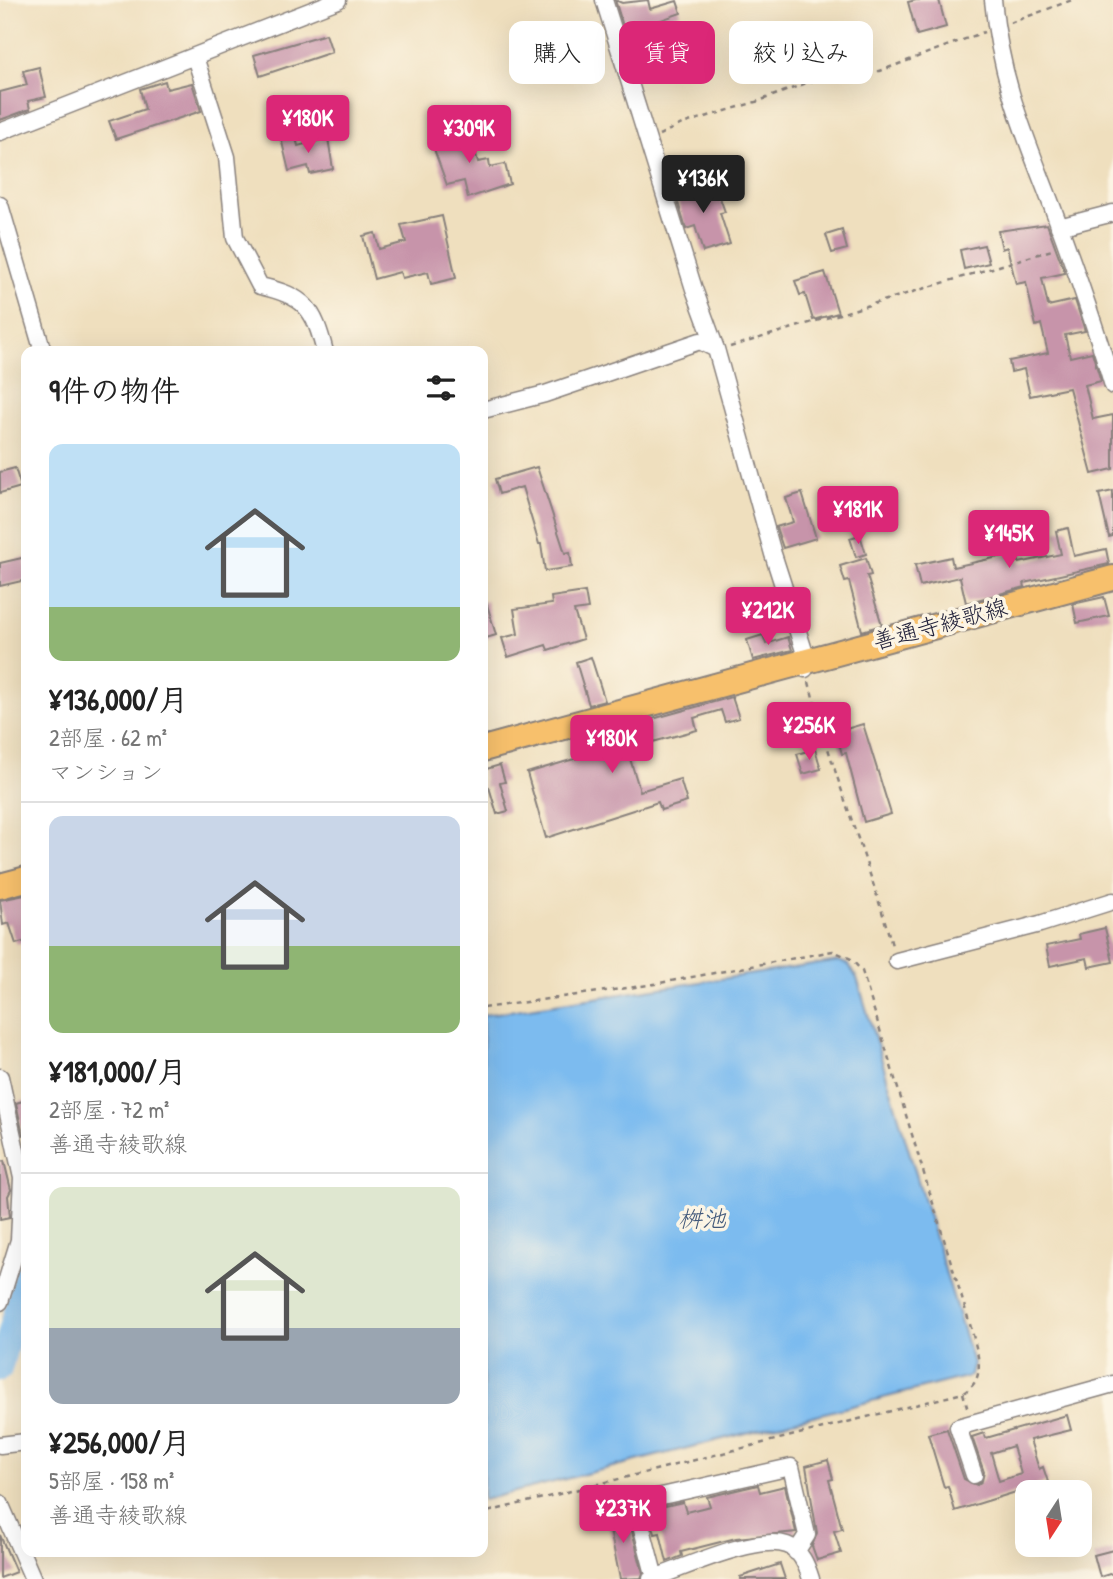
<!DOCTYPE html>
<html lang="ja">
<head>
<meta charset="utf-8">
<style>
  body { margin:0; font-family:"Patrick Hand","Klee One",sans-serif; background:#f6f6f6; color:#222; height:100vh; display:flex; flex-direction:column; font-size:26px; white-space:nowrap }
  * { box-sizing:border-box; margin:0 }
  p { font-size:23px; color:#767676 }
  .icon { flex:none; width:38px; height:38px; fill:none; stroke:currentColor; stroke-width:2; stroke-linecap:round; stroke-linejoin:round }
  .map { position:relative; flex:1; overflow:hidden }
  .drawer { position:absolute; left:21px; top:346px; width:467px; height:1211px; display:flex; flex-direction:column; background:#fff; border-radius:14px; box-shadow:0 7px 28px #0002 }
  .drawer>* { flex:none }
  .banner { position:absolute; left:509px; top:21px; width:499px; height:63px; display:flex; gap:14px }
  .needle { width:46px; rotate:192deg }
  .fabs { position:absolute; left:1015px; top:1480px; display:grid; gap:14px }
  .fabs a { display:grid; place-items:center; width:77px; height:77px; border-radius:14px; background:#fff; box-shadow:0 7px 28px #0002; font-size:35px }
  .price { position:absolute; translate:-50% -60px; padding:0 16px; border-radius:7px; background:#db2777; color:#fff; font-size:23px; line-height:46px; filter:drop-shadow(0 2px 4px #0008) }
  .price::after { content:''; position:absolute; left:50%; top:42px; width:21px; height:16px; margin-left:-10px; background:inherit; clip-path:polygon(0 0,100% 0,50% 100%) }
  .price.current { background:#222; color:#fff }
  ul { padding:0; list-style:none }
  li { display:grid; align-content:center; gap:14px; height:371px; padding:0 28px }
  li+li { border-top:2px solid #e0e0e0 }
  li span { display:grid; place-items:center; height:217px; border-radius:14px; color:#555 }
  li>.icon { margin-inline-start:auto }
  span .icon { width:126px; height:126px; fill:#fffc; stroke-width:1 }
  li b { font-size:30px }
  h2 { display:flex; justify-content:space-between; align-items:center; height:84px; padding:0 28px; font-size:30px }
  .pill { padding:0 24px; border-radius:14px; background:#fff; box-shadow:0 7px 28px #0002; font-size:24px; line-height:63px }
  .pill.current { background:#db2777; color:#fff }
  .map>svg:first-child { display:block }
  .water { fill:#7bbbef; stroke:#4e6e95; stroke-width:2 }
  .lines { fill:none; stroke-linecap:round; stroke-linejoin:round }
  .river { stroke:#7bbbef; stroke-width:24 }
  .building { fill:#c794aa; fill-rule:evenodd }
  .street-casing { stroke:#88807c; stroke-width:19 }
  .primary-casing { stroke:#88807c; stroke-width:28 }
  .path { stroke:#88807c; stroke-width:2.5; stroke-dasharray:5 5; stroke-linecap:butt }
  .street { stroke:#fff; stroke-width:16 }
  .primary { stroke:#f7c06c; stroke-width:24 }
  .labels { text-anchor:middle; stroke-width:7; stroke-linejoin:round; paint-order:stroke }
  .street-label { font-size:23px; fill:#22223b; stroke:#fcf5e5 }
  .water-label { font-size:24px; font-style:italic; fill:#41587a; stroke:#fcf5e5 }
</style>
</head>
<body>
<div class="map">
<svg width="1113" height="1579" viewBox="0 0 1113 1579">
  <rect width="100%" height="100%" fill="#fcf5e5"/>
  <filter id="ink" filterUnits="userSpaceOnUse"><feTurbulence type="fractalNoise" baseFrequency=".0143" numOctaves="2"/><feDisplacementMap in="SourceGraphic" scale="14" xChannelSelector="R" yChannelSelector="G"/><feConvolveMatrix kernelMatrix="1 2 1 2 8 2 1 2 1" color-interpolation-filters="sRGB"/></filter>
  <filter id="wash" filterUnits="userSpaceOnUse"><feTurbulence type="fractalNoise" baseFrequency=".00686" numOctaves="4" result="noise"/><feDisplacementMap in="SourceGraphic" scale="28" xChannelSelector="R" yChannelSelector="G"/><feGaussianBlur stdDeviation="1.57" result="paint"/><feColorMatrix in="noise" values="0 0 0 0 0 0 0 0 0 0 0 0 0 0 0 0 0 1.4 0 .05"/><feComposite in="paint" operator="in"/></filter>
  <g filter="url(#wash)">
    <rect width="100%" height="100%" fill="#efdfbe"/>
    <path class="water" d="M839,961L849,965L857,978L970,1353L973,1363L970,1376L483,1500V1015Z"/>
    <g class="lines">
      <path class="river" d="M0,1369L26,1275"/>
    </g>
    <g id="blocks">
      <path class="building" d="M615,0L622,3L648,0L650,9L677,1L681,13L633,30L632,24L623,26Z
        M916,0H939L946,27L917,35L908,2Z
        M326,34L332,52L260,76L254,55Z
        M39,67L46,97L28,101L30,109L0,120V92L27,85L23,71Z
        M165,81L167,89L192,83L201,111L116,139L109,121L145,109L140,89Z
        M468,125L478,162L489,160L490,167L505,164L510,184L468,198L464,181L447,185L434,149L448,146L445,131Z
        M295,134L298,146L328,138L333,169L310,174L308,166L289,171L281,138Z
        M678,177L683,193L715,184L725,212L720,213L730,244L703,252L695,226L686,229L671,179Z
        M442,216L456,278L431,284L428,272L402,278L400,272L374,279L363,236L375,233L379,249L406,242L401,225Z
        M1047,224L1065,273L1042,278L1048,306L1075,300L1085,331L1065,335L1070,357L1092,352L1101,381L1085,385L1093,419L1113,415V469L1092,474L1069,388L1030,396L1024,369L1011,372L1009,361L1048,353L1041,324L1036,326L1026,282L1016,284L1007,247L1002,249L998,231Z
        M842,230L847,249L832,253L826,235Z
        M984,245L989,263L964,269L960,250Z
        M825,272L838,313L813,320L805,294L800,295L795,281Z
        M537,467L565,553L570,552L572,567L545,571L541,544H539L522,487L499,494L495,479Z
        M15,468L21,487L0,493V472Z
        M1113,491V536L1109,537L1099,494Z
        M802,493L816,538L783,548L776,527L793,522L786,498Z
        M1068,528L1074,556L1106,549L1109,564L1024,583L1025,587L966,603L960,577L920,586L915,565L951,557L953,567L1017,553L1019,563L1061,554L1056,531Z
        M860,535L866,554L856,557L850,538Z
        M26,557V580L0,586V563Z
        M866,558L871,575L867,576L882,625L862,631L849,581L845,582L840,566Z
        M585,592L588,609L574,611L583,639L548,650L546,645L508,657L502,638L518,634L514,609L552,604L551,597Z
        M1104,597L1109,616L1077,623L1073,604Z
        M486,601L496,635L483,639V602Z
        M763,635L766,644L788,637L792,650L753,660L747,640Z
        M591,657L605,701L589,705L576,662Z
        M732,697L739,718L725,722L721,710L694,718L697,730L627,749L640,791L680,779L687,802L661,810L658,802L546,838L527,773L581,757L578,749L640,730L638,723Z
        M863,724L891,814L864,822L846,753L842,754L836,732Z
        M815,749L821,769L803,774L797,754Z
        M500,765L505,782L500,783L508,811L497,814L489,787L485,788L483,770Z
        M25,895L26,941L16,944L9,923L3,925L0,900Z
        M1105,928L1113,962L1089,967L1087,958L1050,966L1046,946L1080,939L1079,934Z
        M26,1100V1134L23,1135L16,1103Z
        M4,1161L11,1190L8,1196L10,1217L0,1219V1162Z
        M1067,1415L1071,1430L1030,1440L1039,1469L1043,1467L1048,1482L955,1511L948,1486L944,1487L928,1434L947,1429L964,1479L977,1485L982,1481L984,1472L972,1437L984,1433L986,1438ZM1013,1446L1021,1474L999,1481L991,1453Z
        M828,1460L833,1479L829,1480L842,1529L834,1531L841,1553L817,1560L812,1546L817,1533L806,1466Z
        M758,1485L760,1492L785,1486L796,1532L736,1538L681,1552L682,1556L667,1562L660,1533L655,1534L652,1522L664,1519L661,1507L683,1502L686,1512L710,1506L707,1497Z
        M609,1508L611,1516L627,1512L643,1573L641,1578L620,1579L610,1530L607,1521L602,1522L599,1510Z
        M0,1535L16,1572L0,1578Z
        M1113,1550V1573L1100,1577L1094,1555Z
        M780,1564L785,1579H740V1577Z"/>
    </g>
  </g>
  <g filter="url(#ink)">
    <use href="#blocks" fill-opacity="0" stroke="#88807c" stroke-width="2"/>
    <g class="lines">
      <g class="street-casing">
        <path id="street" d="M604,0L694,289L716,349L773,554L807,660L805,669
          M993,0C1001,84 1026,137 1055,214C1076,271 1096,328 1113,386
          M195,57L227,157L235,238L260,286C305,296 314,308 325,352
          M0,132L338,0
          M0,205L43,352
          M1059,227L1113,213
          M483,410L545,394L700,341L716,349
          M897,961L1040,924L1113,901
          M0,1077L22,1178L19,1240L0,1302
          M0,1445L26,1442
          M974,1475L958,1427L1113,1384
          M0,1503L33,1579
          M655,1578L635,1502L791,1467L807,1535L796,1552
          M651,1579C682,1569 755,1534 787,1545C801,1550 807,1566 811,1579"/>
      </g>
      <g class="primary-casing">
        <path id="primary" d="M483,749L1113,578
          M0,886L26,879"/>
      </g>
      <path class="path" d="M1010,23L1072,0
        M659,135L682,124L759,101L836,72L880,71L984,32
        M730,347L1052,250
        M809,682C832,773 868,859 893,949
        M483,1008L649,985L833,951L851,959L862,971L972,1331C977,1353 988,1379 963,1393L483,1513
        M963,1393L968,1410"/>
      <use href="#street" class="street"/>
      <use href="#primary" class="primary"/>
    </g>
  </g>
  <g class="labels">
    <g class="street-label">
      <text transform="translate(940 624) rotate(-15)" y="8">善通寺綾歌線</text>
    </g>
    <g class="water-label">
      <text x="702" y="1227">桝池</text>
    </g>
  </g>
</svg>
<div class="fabs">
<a><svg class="needle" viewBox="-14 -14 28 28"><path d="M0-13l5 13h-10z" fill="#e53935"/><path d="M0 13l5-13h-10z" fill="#767676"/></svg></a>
</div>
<b class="price" style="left:308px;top:155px">¥180K</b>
<b class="price" style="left:469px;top:165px">¥309K</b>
<b class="price current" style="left:703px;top:215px">¥136K</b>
<b class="price" style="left:858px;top:546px">¥181K</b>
<b class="price" style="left:1009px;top:570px">¥145K</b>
<b class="price" style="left:768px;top:647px">¥212K</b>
<b class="price" style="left:809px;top:762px">¥256K</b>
<b class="price" style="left:612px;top:775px">¥180K</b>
<b class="price" style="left:623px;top:1545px">¥237K</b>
<div class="banner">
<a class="pill">購入</a>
<a class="pill current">賃貸</a>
<a class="pill">絞り込み</a>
</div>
<section class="drawer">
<h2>9件の物件<svg class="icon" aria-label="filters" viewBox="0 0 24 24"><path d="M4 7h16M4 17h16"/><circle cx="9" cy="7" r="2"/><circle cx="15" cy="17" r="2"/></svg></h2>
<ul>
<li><span style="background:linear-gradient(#bfe0f5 75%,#8fb573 0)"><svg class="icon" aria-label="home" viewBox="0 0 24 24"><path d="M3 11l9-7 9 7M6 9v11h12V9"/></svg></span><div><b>¥136,000/月</b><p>2部屋 · 62 m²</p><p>マンション</p></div></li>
<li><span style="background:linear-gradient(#c9d6e8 60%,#8fb573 0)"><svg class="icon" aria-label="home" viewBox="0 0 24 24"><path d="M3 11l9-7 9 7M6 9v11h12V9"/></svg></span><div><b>¥181,000/月</b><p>2部屋 · 72 m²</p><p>善通寺綾歌線</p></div></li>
<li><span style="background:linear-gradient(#dfe7d0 65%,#9aa5b1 0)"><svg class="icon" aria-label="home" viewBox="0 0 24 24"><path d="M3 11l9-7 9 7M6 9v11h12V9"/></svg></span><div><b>¥256,000/月</b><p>5部屋 · 158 m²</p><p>善通寺綾歌線</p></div></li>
</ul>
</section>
</div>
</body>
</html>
